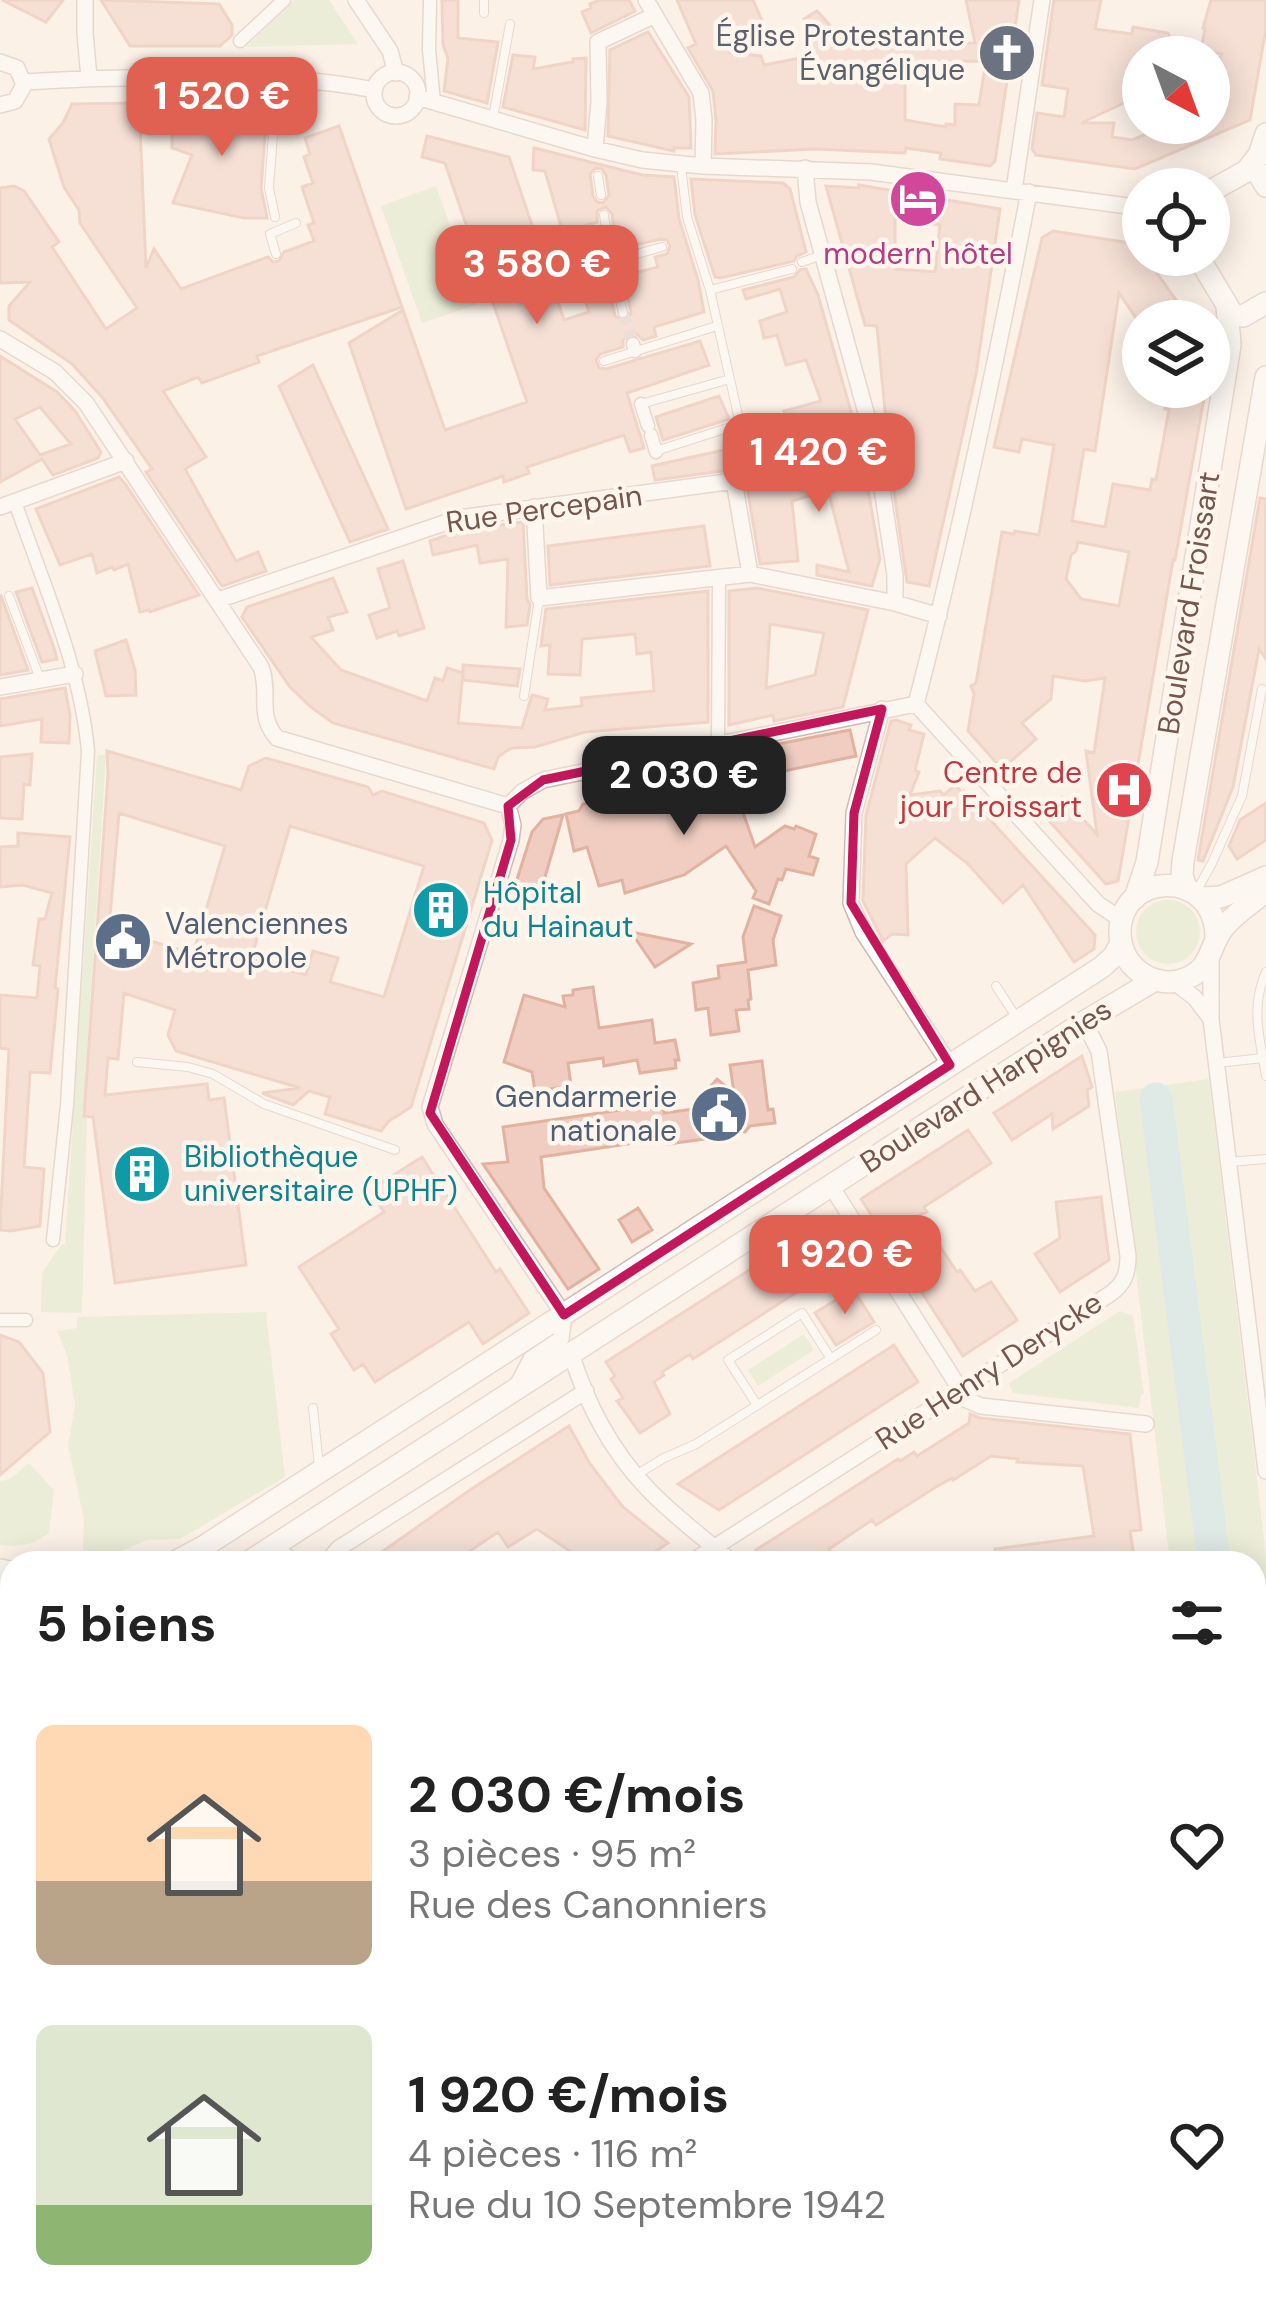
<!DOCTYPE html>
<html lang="fr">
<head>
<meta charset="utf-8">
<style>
  body { margin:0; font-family:"DM Sans",sans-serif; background:#f6f6f6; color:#222; height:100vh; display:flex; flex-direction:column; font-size:45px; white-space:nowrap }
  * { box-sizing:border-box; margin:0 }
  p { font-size:39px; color:#767676 }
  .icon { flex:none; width:66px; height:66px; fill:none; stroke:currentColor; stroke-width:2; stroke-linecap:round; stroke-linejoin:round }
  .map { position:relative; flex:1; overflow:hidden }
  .panel { position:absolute; left:0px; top:1551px; width:1266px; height:771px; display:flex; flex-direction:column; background:#fff; border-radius:36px 36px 0 0; box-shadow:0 6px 30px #0003 }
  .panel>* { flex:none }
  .needle { width:78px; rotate:139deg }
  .controls { position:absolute; left:1122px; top:36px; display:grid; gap:24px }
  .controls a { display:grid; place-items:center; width:108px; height:108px; border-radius:50%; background:#fff; box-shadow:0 6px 30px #0003; font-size:60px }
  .price { position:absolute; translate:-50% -102px; padding:0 27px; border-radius:24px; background:#e06152; color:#fff; font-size:39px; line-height:78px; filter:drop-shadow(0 3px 6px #0008) }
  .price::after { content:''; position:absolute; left:50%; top:72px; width:36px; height:27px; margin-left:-18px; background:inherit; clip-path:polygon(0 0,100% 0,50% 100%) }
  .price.active { background:#222; color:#fff }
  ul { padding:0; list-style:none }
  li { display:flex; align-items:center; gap:36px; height:300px; padding:0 36px }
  li span { display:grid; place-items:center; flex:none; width:336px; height:240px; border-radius:18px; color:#555 }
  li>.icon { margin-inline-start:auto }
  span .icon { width:144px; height:144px; fill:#fffc; stroke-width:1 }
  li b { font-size:51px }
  h2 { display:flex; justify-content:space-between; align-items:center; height:144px; padding:0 36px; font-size:51px }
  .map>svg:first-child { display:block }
  .green { fill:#d8e9c6 }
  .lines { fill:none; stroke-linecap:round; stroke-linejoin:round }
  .river { stroke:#bce3e4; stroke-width:33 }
  .building { fill:#f0cdc0; stroke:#e2b2a1; stroke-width:3; fill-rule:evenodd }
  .pedestrian-tunnel { stroke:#d9cac0; stroke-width:12; stroke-dasharray:12 6; stroke-linecap:butt }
  .service-casing { stroke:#cfbab0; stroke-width:10 }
  .pedestrian-casing { stroke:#cfbab0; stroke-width:15 }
  .minor-casing { stroke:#cfbab0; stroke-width:18 }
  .secondary-casing { stroke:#d2baae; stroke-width:24 }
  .service { stroke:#fff; stroke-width:8 }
  .pedestrian { stroke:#fff; stroke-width:12 }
  .minor { stroke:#fff; stroke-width:15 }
  .secondary { stroke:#fff; stroke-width:21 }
  .marked { fill:none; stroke:#c2185b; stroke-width:9; stroke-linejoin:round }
  .labels { text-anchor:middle; stroke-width:9; stroke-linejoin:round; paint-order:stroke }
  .worship-label { font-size:30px; fill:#5b616d; stroke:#fef6ed; text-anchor:end }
  .hotel-label { font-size:30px; fill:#b23c85; stroke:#fef6ed }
  .street-label { font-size:30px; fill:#74564c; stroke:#fef6ed }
  .health-label { font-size:30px; fill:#be3a42; stroke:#fef6ed; text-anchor:end }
  .culture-label { font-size:30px; fill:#0d838f; stroke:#fef6ed; text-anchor:start }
  .service-label { font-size:30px; fill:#4e5e75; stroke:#fef6ed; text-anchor:start }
</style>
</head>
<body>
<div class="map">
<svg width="1266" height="2320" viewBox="0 0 1266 2320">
  <rect width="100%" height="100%" fill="#fbf1e7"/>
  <path class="green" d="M294,0H329L358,44L246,47Z
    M436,186L478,304L422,323L381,206Z
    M97,755H106L83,1116L87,1118L82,1313L41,1312L42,1273L61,1245L65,1244Z
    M1136 932a32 32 0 1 1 64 0a32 32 0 1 1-64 0Z
    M1209,1079L1266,1554V1603L1254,1605V1563H1170L1115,1092Z
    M1120,1311L1133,1316L1144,1394L1141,1395L1139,1408L1013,1393L1009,1383Z
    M266,1312L285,1477L180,1539L147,1540L109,1556L83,1550L84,1519L68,1445L75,1406L67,1355L57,1331L77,1328V1317Z
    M804,1334L814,1350L758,1386L748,1370Z
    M29,1463L54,1490L49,1533C33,1545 21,1547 0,1545V1481L10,1479Z
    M1266,1735V2190L1254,2093V1750Z
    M12,2010V2143H0V2011Z"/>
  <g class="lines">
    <path class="river" d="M1156,1099L1214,1563
      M1254,1861L1266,1955
      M251,2310L252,2320"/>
  </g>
  <path class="building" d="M2,0H63L46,22Z
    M101,0L219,4L232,25V35L220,46H130Z
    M442,0H458V38L498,42L487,103L444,91L448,58L443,45Z
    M600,0H629L635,11L591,33L582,12L591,8L590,4Z
    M677,0H753L765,28L761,32L763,36L732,53L761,56L764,65L811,56L804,19L817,11L845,42L899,35L900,44L975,43L966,0H1019L995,161L990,166L940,159L941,153L906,148L905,153L814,149L715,154L716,120L713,91L688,48L696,44ZM986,61L979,105L955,104V125L946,124V127L905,120V62Z
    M1054,0H1101L1095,29L1132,34L1133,27L1168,33L1179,57H1143V79L1135,82L1141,95L1081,123H1114L1112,137L1132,140L1156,130L1153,123H1209V89L1215,90L1221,54L1201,50L1205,28H1203L1211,0H1266V28L1250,120L1135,169L1036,155L1032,149L1037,113L1064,117L1068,89L1042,85Z
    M648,32L689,97L691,148H674V151L608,136L610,50Z
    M513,55L535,57L533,69L573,62V59L586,58L585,130L503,107Z
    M139,103L146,268L154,249L181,289L268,257L273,262L279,261L284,252L314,241L308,225L314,223L302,187L313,183L304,157L310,154L305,138L339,126L402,307L257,356L259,362L202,383L198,377L163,391L206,457L185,469L236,561L258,552L266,571L222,586L146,472L152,469L102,397L72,364L9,320V306L30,282L0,283V188L14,186L24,191L59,242L52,247L106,329L137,308L80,223L79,210L64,187L49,139L63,123L72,104Z
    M172,106L267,109L261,188L267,218H244L173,203L192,155L172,148Z
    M427,136L509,157L564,320L589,312L574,267L602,256L601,282L607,280L615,316L624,321L629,318L631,312L623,276L658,267L655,257L667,254L670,246L667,240L661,239L617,249L612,214L606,207L597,211V222L563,233L545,171L533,170L534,148L642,175L674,177L679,219L698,280L704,312L654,327L656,336L643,340L637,334H629L623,340V347L600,354L596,360L599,368L606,369L700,341L709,365L627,393L644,448L630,452L624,435L527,467L529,473L504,482L503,476L406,509L349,343L403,310L445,430L527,402L445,163L422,157ZM596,168L602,169L606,175L609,195L603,203L597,202L593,196L590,174Z
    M691,179L783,183L790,189L806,252L797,256L794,261L720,278L715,277L695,215Z
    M859,185L1000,209L976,374L929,586L907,582L890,464L877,326L865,325L826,186L859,188ZM895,219L940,225L935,272L895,269Z
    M1053,231L1136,244L1191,321H1138L1119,293L1095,451L1084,449L1072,521L1105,527L1113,484L1150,490L1152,479L1156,480L1169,409H1165L1168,387H1206L1175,560H1173L1118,881L1106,884L1043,814L1062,797L1097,834L1086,751L1094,753L1105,678L1085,681L1053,676L1051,699L1022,723L1036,739L1002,769L968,731L974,694L971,686L976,683L1002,532L1014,534L1015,531L1039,535L1054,445L1022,439L1019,452L994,447L1042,238ZM1078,542L1129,552L1119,606L1081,599L1066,579L1071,555L1076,551Z
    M806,269L818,295L855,426L743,462L729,470L655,480L652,466L738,447L742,451H748L753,444L750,429L786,417L784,411L821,401L806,360L786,365L777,335L764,338L760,321L787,312L780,289L746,299L743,290L794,277L800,270Z
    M0,356L57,392L75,411L101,452L98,458L53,475L42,459L0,482ZM40,407L71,444L40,455L15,419Z
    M313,365L388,529L350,542L279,386Z
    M719,396L729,419L663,440L656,417Z
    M861,449L880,559L872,586L817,575V565L849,572L828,490L792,501L798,561L760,564L747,487Z
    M119,477L126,485L199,595L150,612L149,610L140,612L128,564L114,570L112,567L97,573L92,554L60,565L36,509Z
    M1260,498L1266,499V659L1259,649L1233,787L1203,861L1198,860Z
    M523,522L527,599L530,605L527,625L506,627L508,559L480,563L477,545L433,555L430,541L462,530Z
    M704,526L710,566L550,585L548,546Z
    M403,561L424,628L399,636L397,631L377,638L369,615L390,608L378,569Z
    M333,578L347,612L328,617L333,630L311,637L341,670L427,701L435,678L443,681L447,668L463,673L458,723L522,728L532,695L548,699L545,710L582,706L581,698L654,691L651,652L637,654L635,634L582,639L580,675L548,674L550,645L541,646L546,609L708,591V722L585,732L535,747L511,748L498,757L494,769L333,723L311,707L290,687L242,617L247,607Z
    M32,588L54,648L57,659L42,662L16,592Z
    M757,588L868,610L843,707L774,721L773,715L729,725V591ZM770,624L824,633L815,675L766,688Z
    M1,596L28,670L0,675V597Z
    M126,640L135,670L136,695L106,696L95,651Z
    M463,665L520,669L517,686L463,680Z
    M65,688L70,715L69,743L41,742L42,719L0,726V699Z
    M896,720L911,725L909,730L924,734L915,770L919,772L910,795L940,791L944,795L955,785L963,793L964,791L1095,935L1094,949L1074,962L1023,885L1003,903L967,863L935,838L906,864L908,935L892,934L883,941L863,901L866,815L891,721Z
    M850,730L856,756L784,771L778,744Z
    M107,751L241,790L249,766L266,758L368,787L373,795L382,791L484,823L492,840L411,1107L389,1121L381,1131L325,1114L330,1097L309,1091L293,1105L262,1093L300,1088L176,1051L168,1035L175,1010L124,993L118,1059L108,1058L105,1095L207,1084L209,1100L224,1098L246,1265L115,1283L93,1117L84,1116L108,774ZM119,813L225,846L193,954L109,928ZM290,826L424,866L384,997L330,982L338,958L313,951L306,975L251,959Z
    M32,754L30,785L24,784L22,819L0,818V757Z
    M730,775L755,847L785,826L794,829L796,826L816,834L809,856L818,859L813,875L786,869L782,880L778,879L769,904L753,898L756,891L726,846L684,875L625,893L622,880L599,886L587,847L574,851L566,814L579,811L583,804L596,801L604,804Z
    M1266,803V840L1237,859L1229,846L1240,820Z
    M563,815L545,877L549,887L548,897L514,889L532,832L543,819Z
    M18,833L70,837L55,988L58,989L50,1073L30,1072L24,1167L44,1169L40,1226L11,1231L0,1230L9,1049L0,1048V995L37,998L40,966L33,965L39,919H45L52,893L23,885L0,887V847L18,846Z
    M754,906L781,916L773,940L776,965L748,970L751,999L748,1000L749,1009L736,1010L739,1031L711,1035L708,1008L696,1010L693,983L719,978L718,966L746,962L743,937Z
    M631,932L691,944L655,967Z
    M593,987L599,1028L652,1020L655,1043L675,1040L679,1060H675L676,1068L640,1073L637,1060L604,1066L603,1058L568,1063L571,1086L535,1091L532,1072L504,1062L524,995L565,1007L563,996L573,995V990Z
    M1082,1056L1092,1087L1087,1090L1089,1106L1053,1129L1052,1114L1012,1140L994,1113Z
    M762,1061L768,1110L773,1109L775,1123L750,1126L745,1132L729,1126L727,1136L668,1144L667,1138L541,1157L544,1188L599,1269L568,1289L483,1164L508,1162L503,1127L662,1104L664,1113L716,1106L705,1093L717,1079L734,1093L730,1065Z
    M968,1130L991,1163L924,1207L927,1212L919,1215L957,1272L960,1270L975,1291L991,1282L1017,1320L963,1356L861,1199Z
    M422,1157L496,1272L500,1269L529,1313L483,1344L469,1322L375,1382L363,1364L354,1370L331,1334L339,1329L299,1267L384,1212L370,1190Z
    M1101,1197L1109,1260L1060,1292L1035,1254L1060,1238L1056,1202Z
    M638,1208L652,1230L632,1242L619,1220Z
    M818,1226L842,1263L693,1359L690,1354L662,1372L664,1375L654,1382L670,1414L640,1433L617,1401L623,1398L611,1379L615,1376L606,1362Z
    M853,1289L874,1322L836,1345L815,1313Z
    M0,1335L19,1342L43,1373L50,1432L0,1475Z
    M894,1345L918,1382L896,1396L719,1510L678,1484Z
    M970,1414L980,1418L1130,1434L1141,1530L1130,1531L1135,1563H997L995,1549L1094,1536L1083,1466L1017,1462L1018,1459L991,1456L953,1480L952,1478L936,1487L876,1525L872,1520L829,1549L834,1557L825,1563H770L756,1550L898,1459L900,1461L914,1452L917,1456L969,1423Z
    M569,1426L590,1464L623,1507L668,1543L639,1563H564L576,1555L537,1529L508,1547L498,1532L452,1563H366L470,1490Z"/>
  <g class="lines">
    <path class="pedestrian-tunnel" d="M623,313L633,344"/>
    <g class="service-casing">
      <path id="service" d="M484,13V0
        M493,118L510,24
        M598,176L601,195
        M604,215L611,261L662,247
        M275,217L269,188L277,80
        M276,254L270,234L296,223
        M611,261L623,313
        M802,262L822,255
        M710,290L792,269
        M604,361L717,326
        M641,404L730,379
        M740,424L745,443
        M659,450L740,424L710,290L687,217L681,166
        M9,596L40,679
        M524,696L539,599
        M1196,892L1212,863L1242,796L1262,689
        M1266,972C1250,1007 1260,1040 1266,1076
        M996,986L1018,1020
        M137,1062L188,1067L213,1074L264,1104L395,1150
        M1217,1063L1263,1058
        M1229,1162L1266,1159
        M757,1405L728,1360L802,1313L831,1359
        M313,1408L319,1466
        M636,1475L664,1458L696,1444L876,1330
        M0,1613L4,1610L9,1587
        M152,2313L179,2310"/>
    </g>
    <g class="pedestrian-casing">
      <path id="pedestrian" d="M430,0L429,49L434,103
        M240,41L284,0
        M633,344L635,351
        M641,404L648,426
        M651,435L656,452
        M15,502C43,583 80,665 88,751L67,1105L53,1240
        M718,743L719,578
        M0,1320H26"/>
    </g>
    <g class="minor-casing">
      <path id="minor" d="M85,0V33L89,78
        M356,0L390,51L396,73
        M646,0L701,93L704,120L703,166
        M0,62L17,68L24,85L15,101L0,105
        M374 94a22 22 0 1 1 44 0a22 22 0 1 1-44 0Z
        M24,82C82,78 140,77 199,78C258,78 317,78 374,90
        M417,97L595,149L642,160L703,166L871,172L1143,208
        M595,149L599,102L598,42L655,15
        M805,168L808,202L876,449L895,575V603
        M1014,190L1042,0
        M0,339L55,372L86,403L261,667C271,694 256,714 277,738L508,806
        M734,481L750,574
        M0,507L126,461
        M534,507L539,598L750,574L895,603L939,616
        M218,600L459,518L734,481L747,473L872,433
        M0,687L75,674
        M916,704C960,535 996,363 1029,192
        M916,704L1098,904L1122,920
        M882,709L854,813L851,903L863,932L950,1065
        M508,806L513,825L511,840L430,1107L435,1124L564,1315L561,1339L531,1359L517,1386
        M508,806L522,792L543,780L916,704
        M1211,956V1019L1266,1471
        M1173,981L1195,998L1211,1019
        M831,1186L967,1400L981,1406L1146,1424
        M571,1353C586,1402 611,1450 646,1487C672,1515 704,1538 733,1563
        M272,1547L297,1563
        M326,1563L339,1548L586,1391
        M690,1563L1110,1294C1124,1284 1128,1274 1128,1256L1099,1051L1084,1022
        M1254,2163L1266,2256
        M299,2310L301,2320
        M1022,2310L1023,2320"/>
    </g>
    <g class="secondary-casing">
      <path id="secondary" d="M1248,169L1259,155L1266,134
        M1209,192L1250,169L1257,171L1266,186
        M1197,255L1233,315L1243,316L1266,303
        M1186,888L1182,875L1183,861L1266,377
        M1135,898L1147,862L1230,345L1227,306
        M1202,898L1221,897L1266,877
        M1216,938C1216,866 1117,871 1120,935C1121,947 1126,960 1135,968C1146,979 1163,984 1178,981C1213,973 1207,948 1224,927C1235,913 1252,903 1266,891
        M142,1563H161
        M173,1563L203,1547L1102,967L1114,956L1121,943
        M247,1563L1084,1022L1155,980
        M0,1570L12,1572
        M0,1586L12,1587
        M1254,1666L1266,1649
        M1254,1721L1266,1705
        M654,2310L669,2320
        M726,2320L741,2310"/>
    </g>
    <use href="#service" class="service"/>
    <use href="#pedestrian" class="pedestrian"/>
    <use href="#minor" class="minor"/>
    <use href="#secondary" class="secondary"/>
  </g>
  <path d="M0 0H1266V2320H0ZM882,709L854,813L851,903L950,1065L564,1315L430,1113L511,840L508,806L543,780Z" fill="#fbf1e7" fill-opacity=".55" fill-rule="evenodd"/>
  <path class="marked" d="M882,709L854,813L851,903L950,1065L564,1315L430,1113L511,840L508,806L543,780Z"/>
  <defs>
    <g id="church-disc" transform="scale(3)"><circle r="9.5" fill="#6b7280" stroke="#fef6ed"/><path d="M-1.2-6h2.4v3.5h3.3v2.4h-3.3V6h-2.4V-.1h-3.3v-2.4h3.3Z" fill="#fff"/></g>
    <g id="hotel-disc" transform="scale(3)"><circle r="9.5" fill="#d1479c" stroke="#fef6ed"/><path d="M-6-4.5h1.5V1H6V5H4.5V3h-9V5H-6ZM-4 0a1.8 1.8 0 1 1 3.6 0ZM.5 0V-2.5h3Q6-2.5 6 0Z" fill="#fff"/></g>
    <g id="hospital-disc" transform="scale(3)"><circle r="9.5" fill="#e0444e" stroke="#fef6ed"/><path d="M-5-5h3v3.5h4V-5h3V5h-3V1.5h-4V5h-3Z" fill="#fff"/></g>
    <g id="building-disc" transform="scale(3)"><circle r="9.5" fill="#0f9aa8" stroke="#fef6ed"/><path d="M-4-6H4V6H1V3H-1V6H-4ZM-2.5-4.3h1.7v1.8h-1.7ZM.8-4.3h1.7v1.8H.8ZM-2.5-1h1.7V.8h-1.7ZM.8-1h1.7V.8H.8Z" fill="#fff"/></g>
    <g id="civic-disc" transform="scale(3)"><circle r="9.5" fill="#5c6f8a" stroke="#fef6ed"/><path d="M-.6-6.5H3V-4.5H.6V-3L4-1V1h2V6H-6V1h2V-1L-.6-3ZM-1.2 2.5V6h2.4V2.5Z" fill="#fff"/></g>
  </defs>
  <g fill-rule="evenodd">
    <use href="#church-disc" x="1007" y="53"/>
    <use href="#hotel-disc" x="918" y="199"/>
    <use href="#hospital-disc" x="1124" y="790"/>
    <use href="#building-disc" x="441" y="910"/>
    <use href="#civic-disc" x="123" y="941"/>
    <use href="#civic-disc" x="719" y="1114"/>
    <use href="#building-disc" x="142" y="1174"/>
  </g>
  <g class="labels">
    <g class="worship-label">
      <text x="965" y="46">Église Protestante<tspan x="965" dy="34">Évangélique</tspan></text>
    </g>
    <g class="hotel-label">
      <text x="918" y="264">modern' hôtel</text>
    </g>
    <g class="street-label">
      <text transform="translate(544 509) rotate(-8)" y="10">Rue Percepain</text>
      <text transform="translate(1189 603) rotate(-81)" y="10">Boulevard Froissart</text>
      <text transform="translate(986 1086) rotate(-33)" y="10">Boulevard Harpignies</text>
      <text transform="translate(989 1371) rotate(-33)" y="10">Rue Henry Derycke</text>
    </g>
    <g class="health-label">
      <text x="1082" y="783">Centre de<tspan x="1082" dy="34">jour Froissart</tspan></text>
    </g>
    <g class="culture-label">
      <text x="483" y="903">Hôpital<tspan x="483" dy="34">du Hainaut</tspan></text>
      <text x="184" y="1167">Bibliothèque<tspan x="184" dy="34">universitaire (UPHF)</tspan></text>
    </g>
    <g class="service-label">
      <text x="165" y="934">Valenciennes<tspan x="165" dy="34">Métropole</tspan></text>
      <text x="677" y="1107" text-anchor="end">Gendarmerie<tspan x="677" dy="34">nationale</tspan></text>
    </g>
  </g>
</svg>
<div class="controls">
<a><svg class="needle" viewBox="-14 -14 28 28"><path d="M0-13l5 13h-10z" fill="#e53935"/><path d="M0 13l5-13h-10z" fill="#767676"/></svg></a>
<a><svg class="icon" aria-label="locate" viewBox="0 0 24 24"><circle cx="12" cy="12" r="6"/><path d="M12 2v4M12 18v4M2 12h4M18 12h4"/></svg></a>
<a><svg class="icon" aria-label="layers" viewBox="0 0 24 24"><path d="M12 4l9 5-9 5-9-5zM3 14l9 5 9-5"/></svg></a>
</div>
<b class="price" style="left:222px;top:159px">1 520 €</b>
<b class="price" style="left:537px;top:327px">3 580 €</b>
<b class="price" style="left:819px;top:515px">1 420 €</b>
<b class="price active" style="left:684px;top:838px">2 030 €</b>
<b class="price" style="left:845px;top:1317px">1 920 €</b>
<section class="panel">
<h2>5 biens<svg class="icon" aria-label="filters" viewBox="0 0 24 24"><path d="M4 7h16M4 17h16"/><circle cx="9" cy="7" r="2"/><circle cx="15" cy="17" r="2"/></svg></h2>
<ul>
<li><span style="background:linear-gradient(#ffd9b3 65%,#b9a48a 0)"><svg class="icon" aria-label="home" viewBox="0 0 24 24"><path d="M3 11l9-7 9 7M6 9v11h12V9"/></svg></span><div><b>2 030 €/mois</b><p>3 pièces · 95 m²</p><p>Rue des Canonniers</p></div><svg class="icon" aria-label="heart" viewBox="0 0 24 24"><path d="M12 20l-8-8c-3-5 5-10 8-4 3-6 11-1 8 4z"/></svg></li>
<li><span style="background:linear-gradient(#dfe7d0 75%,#8fb573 0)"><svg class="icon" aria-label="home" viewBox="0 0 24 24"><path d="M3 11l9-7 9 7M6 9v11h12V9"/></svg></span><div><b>1 920 €/mois</b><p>4 pièces · 116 m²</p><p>Rue du 10 Septembre 1942</p></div><svg class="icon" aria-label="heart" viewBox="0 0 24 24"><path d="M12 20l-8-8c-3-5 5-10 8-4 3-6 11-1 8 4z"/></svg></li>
</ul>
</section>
</div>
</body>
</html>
